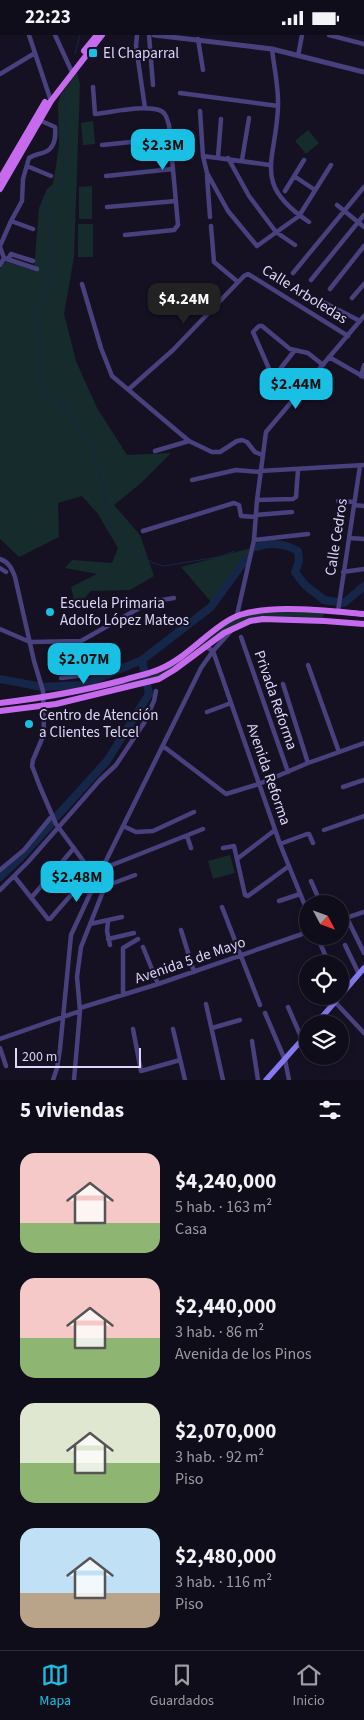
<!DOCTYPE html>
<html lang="es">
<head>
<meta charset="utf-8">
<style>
  body { margin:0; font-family:"Source Sans 3",sans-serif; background:#191623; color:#f1f3f6; height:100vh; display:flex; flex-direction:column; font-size:19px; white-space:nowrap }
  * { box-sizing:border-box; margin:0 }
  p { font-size:16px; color:#9c9ca2 }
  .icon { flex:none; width:28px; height:28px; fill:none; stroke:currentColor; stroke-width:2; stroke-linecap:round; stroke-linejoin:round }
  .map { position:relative; height:1045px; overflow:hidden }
  .details { display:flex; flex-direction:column; background:#100d1a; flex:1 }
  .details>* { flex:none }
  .needle { width:32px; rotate:131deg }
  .tools { position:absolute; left:299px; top:860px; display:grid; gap:10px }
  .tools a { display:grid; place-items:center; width:50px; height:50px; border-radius:50%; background:#100d1a; box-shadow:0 2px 8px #0003,0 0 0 1px #302d39; font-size:25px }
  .scale { position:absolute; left:15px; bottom:12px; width:126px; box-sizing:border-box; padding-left:5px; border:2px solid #ded7fb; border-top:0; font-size:14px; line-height:18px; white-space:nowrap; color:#ded7fb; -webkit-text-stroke:4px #151123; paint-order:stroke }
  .price { position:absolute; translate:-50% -42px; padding:0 11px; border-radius:10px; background:#1ac0e4; color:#111; font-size:16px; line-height:32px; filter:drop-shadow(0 1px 2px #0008) }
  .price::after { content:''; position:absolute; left:50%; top:30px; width:15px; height:11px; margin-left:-8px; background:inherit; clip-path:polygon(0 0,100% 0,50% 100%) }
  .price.selected { background:#222; color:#fff }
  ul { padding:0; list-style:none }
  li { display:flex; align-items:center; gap:15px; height:125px; padding:0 20px }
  li span { display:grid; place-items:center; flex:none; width:140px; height:100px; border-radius:15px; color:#555 }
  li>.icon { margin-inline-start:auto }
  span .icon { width:60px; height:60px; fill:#fffc; stroke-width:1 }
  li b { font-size:21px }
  h2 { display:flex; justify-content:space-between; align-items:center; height:60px; padding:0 20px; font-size:21px }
  .status { display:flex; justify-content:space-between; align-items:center; height:35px; padding:0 25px; background:#100d1a; direction:ltr }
  .status svg { height:14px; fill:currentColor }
  .tab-bar { display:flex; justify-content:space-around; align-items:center; height:70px; border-top:1px solid #302d39; background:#100d1a; font-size:14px; color:#9c9ca2 }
  .tab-bar a { display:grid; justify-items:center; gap:2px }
  .tab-bar .selected { color:#1ac0e4 }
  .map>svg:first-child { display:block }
  .green { fill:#152b2c }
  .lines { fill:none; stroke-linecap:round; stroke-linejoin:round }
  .stream { stroke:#162648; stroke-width:1 }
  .river { stroke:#162648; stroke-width:8 }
  .minor { stroke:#48417d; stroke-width:4.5 }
  .tertiary { stroke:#48417d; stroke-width:5 }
  .secondary { stroke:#8579f0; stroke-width:5.5 }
  .primary { stroke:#c76bee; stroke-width:6 }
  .poi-dot { fill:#1ac0e4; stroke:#151123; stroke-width:2 }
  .labels { text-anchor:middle; stroke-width:4; stroke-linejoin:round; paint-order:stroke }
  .poi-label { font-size:15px; fill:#ded7fb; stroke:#151123; text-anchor:start }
  .street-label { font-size:15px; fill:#ded7fb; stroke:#151123 }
</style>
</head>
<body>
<div class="status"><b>22:23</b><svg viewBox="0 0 49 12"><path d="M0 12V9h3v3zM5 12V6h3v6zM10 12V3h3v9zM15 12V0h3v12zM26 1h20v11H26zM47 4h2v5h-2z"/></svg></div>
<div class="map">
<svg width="364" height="1045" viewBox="0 0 364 1045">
  <rect width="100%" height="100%" fill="#151123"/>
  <path class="green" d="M77,37L80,49L74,222L64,279L76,326L97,373L127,420L171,418L141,448L114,470L140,500L154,541L130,555L91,556L76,573L71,552L97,539L65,533L72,525L112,528L118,513L98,479L82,461L58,468L59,502L19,522L0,504V234L4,226L34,235L39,173L47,154L53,149L59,111L58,68L61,59Z
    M93,86L95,109L83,110L81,88Z
    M308,95L319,108L306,119L295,106Z
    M92,151V184H79V152Z
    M78,189H93V222H78Z
    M251,513V517L212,568L181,532Z
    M264,577H324L323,584L249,585L167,639L114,655L112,648L157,636L215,596L239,582Z
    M230,820L235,838L213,844L208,826Z"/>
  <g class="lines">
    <path class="stream" d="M75,19L80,0
      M65,55L64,147L43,162L49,187L53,233L35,281L39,301L38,328L40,350L49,361L62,369L94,416L112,495L133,515L153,528L164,531L218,522L235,516"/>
    <path class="river" d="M256,512C270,507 285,509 298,516L299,526L295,537L305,550L324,565L344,568L364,551
      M0,644L42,652L82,650L142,625
      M57,781L107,726L149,659L142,625L211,572L246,524
      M0,842L20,823L51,789"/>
    <path class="minor" d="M29,0L51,66
      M55,0L72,37
      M137,0L136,11L145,73
      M149,0L153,50
      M329,0L364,9
      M198,4L203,35
      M272,14C274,33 279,53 278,72C276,127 251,148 309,187
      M298,21L302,0
      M0,39L35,18
      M93,52L95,79C113,77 143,70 159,75C166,77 167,84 169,90L178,190L174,195L125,200
      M180,58L278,71
      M200,76L203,121L207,138L228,176L257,211L299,181L331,130
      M102,110L170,103
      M203,121L270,130
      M218,122L221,84
      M228,123L249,161L276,197L295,210
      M242,125L249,83
      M27,131L51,141
      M106,141L173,134
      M207,141L210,182
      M294,141L315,155
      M285,156L304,125
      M337,170L364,192
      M107,172L176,166
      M11,186L22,166L23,144L29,123C37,118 38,120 45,117C55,113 56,102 55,92L39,85
      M211,191L214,227L238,247
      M0,211L11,186L33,194
      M0,212L4,223L37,234
      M8,224L11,219L33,226
      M0,230L4,223
      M293,238L364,152
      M311,245L364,180
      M82,249L101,313L112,341L189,406L212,417H220L237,406L242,405L247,407L255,417L262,420
      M330,254L364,211
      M352,263L364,249
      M323,267L360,286
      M295,315L277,338H274L270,336L253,297L259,291H262L290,314L308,318L323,330
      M329,322L364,342
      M361,341L364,330
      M129,354L173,315L244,241L248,239L348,301
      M155,416L189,406
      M260,436L364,430
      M192,445L236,435L260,437
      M257,465L293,464L296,462L298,435
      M338,466L354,467
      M354,470L364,471
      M256,480L292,477
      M143,496L234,468L239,470L241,481L256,482
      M349,503L364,504
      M254,505L308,499
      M0,524C9,527 12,534 15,542L34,626L43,656L44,699L33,725L32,731L40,752L56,789L104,854L81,912L77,942L80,976L74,1045
      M0,533L6,537
      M343,537L364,534
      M338,576L360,431
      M237,580L254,505L257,465L266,397L364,281
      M0,594L30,607L81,606L150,567L174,563
      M241,602L288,737
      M205,611L213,616L280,809L308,878
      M308,630L339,717
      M61,643L85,640L101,634
      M283,649L308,728
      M207,677L231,668
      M163,711L226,759L259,749L308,728L364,708
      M343,752L364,745
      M123,791L136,797L153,796L194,777
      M324,795L364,781
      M187,801L191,813
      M280,809L307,799H309L313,808
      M223,813L234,811L245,860L248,861L289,831
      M237,824L275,795
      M103,830H112L203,794
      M0,835L24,815L52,781
      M14,841L48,884H50L91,837
      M311,846L321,869
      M103,852L135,840
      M0,855L28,827L100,745L116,730L144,688L154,666L156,656
      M31,863L74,813
      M279,866L300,859
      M222,872L260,970
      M347,883L364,918
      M340,885L364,877
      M108,886L107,896L110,910
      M90,889L122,882
      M181,895L194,937
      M317,901L329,929
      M108,904L134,898
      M345,910L359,939
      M143,912L158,949
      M123,960V913L138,904
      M335,967L364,998
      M206,969L223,1045
      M288,972L302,1004
      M80,973L158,949L308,897
      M265,978L285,1025L289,1045
      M212,993L240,985
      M133,994L141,1036L180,1025
      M173,994L185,1045
      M0,1004L80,976
      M252,1006L258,1045
      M0,1013L6,1031
      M53,1045L57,1033L60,1014L71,900L97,844L201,633L213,616L231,596"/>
    <path class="tertiary" d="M154,0L272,14L364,37"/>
    <path class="secondary" d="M316,989L364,933
      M266,1045L308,998"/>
    <path class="primary" d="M84,16L97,0
      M0,144L45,67
      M0,154L51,66L102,0
      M0,668C42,663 83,656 124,645C136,641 149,639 160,634C186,623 205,599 229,585C258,567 329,576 364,579
      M0,676L56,669L159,644L174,635L224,598L250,586L263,584L325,586L364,589"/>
  </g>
  <g class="poi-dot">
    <rect x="88" y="13" width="10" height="10" rx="2.5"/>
    <circle cx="50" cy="577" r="5"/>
    <circle cx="29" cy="689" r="5"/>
  </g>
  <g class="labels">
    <g class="poi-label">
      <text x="103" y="23">El Chaparral</text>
      <text x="60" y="573">Escuela Primaria<tspan x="60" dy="17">Adolfo López Mateos</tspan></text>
      <text x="39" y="685">Centro de Atención<tspan x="39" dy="17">a Clientes Telcel</tspan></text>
    </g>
    <g class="street-label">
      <text transform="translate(305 259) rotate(32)" y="5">Calle Arboledas</text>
      <text transform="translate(336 502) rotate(-81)" y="5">Calle Cedros</text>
      <text transform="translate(276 665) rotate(71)" y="5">Privada Reforma</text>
      <text transform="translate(269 739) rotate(71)" y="5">Avenida Reforma</text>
      <text transform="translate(190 925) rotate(-19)" y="5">Avenida 5 de Mayo</text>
    </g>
  </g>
</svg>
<div class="tools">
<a><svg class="needle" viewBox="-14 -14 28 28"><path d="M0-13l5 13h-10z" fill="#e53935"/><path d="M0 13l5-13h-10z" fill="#9c9ca2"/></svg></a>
<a><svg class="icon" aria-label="locate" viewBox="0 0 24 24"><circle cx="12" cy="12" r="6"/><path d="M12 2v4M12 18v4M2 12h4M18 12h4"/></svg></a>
<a><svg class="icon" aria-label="layers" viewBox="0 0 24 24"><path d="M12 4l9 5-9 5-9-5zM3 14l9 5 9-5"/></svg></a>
</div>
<div class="scale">200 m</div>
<b class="price" style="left:163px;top:136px">$2.3M</b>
<b class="price selected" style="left:184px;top:290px">$4.24M</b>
<b class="price" style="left:296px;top:375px">$2.44M</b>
<b class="price" style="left:84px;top:650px">$2.07M</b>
<b class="price" style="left:77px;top:868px">$2.48M</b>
</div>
<section class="details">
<h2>5 viviendas<svg class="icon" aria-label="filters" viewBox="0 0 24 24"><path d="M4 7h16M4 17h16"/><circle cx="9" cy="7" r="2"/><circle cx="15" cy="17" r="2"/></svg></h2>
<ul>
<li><span style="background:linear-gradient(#f6c9c9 70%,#8fb573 0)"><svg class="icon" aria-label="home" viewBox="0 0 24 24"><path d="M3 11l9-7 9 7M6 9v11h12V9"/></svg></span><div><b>$4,240,000</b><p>5 hab. · 163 m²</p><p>Casa</p></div></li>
<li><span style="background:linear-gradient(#f6c9c9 60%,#8fb573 0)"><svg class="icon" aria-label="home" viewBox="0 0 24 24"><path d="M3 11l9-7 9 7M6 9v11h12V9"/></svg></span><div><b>$2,440,000</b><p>3 hab. · 86 m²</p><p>Avenida de los Pinos</p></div></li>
<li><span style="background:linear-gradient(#dfe7d0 60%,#8fb573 0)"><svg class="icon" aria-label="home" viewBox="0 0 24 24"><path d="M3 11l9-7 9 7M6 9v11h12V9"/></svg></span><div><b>$2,070,000</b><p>3 hab. · 92 m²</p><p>Piso</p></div></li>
<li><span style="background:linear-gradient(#bfe0f5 65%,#b9a48a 0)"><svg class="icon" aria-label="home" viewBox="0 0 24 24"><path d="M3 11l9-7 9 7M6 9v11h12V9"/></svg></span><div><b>$2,480,000</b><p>3 hab. · 116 m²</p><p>Piso</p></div></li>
</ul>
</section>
<nav class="tab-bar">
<a class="selected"><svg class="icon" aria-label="map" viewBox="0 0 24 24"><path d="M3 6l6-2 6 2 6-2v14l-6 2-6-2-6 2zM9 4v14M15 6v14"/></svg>Mapa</a>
<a><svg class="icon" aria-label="saved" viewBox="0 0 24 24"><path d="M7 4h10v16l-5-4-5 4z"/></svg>Guardados</a>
<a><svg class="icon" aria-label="home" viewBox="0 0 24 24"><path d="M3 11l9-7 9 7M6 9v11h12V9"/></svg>Inicio</a>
</nav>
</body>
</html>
